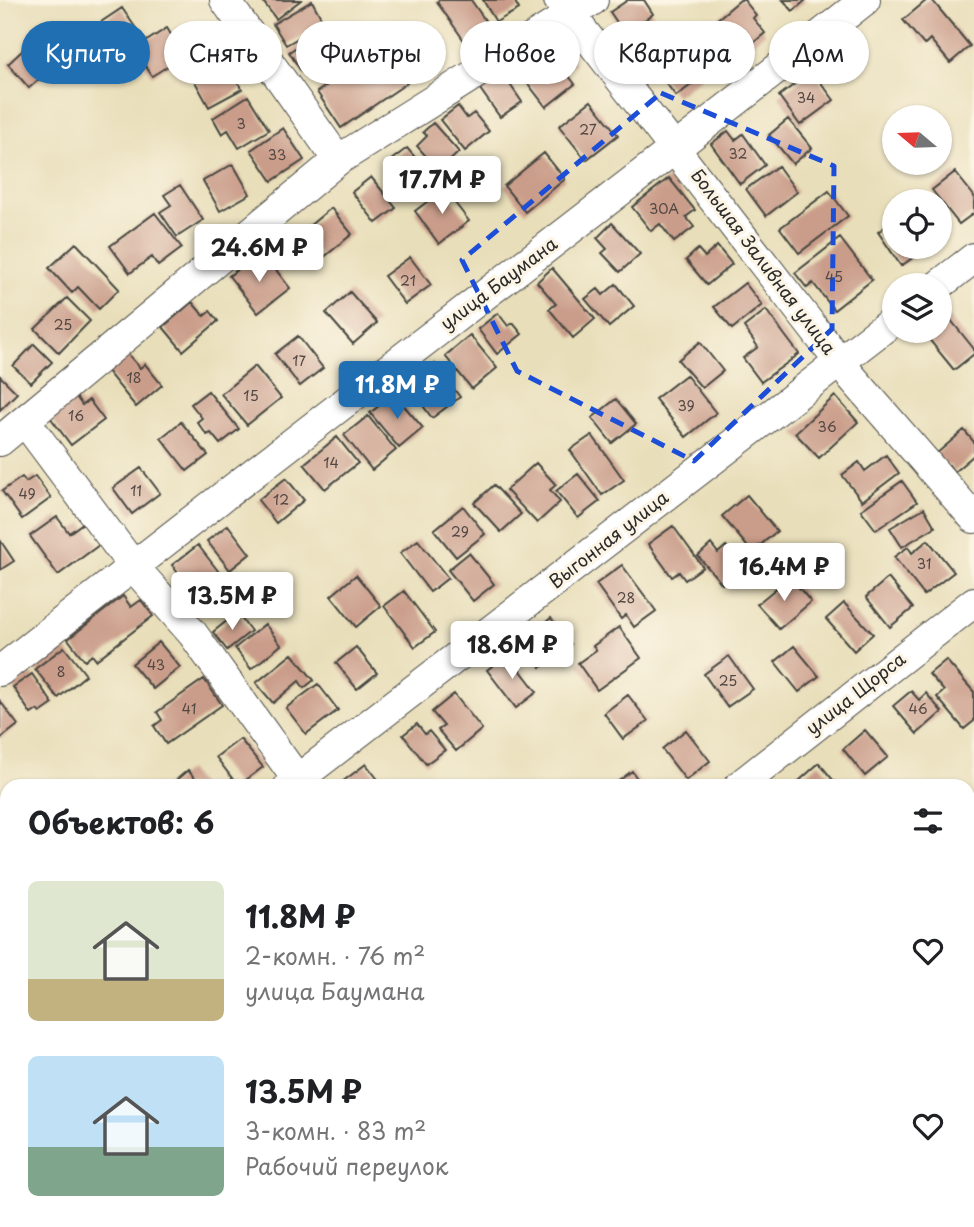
<!DOCTYPE html>
<html lang="ru">
<head>
<meta charset="utf-8">
<style>
  body { margin:0; font-family:"Playpen Sans",sans-serif; background:#f2f2f2; color:#202124; height:100vh; display:flex; flex-direction:column; font-size:26px; white-space:nowrap }
  * { box-sizing:border-box; margin:0 }
  p { font-size:23px; color:#757577 }
  .icon { flex:none; width:38px; height:38px; fill:none; stroke:currentColor; stroke-width:2; stroke-linecap:round; stroke-linejoin:round }
  .map { position:relative; flex:1; overflow:hidden }
  .details { position:absolute; left:0px; top:779px; width:975px; height:450px; display:flex; flex-direction:column; background:#fff; border-radius:21px 21px 0 0; box-shadow:0 2px 5px #0004 }
  .details>* { flex:none }
  .guide { position:absolute; left:21px; top:21px; width:933px; height:63px; display:flex; gap:14px }
  .needle { width:46px; rotate:289deg }
  .buttons { position:absolute; left:882px; top:105px; display:grid; gap:14px }
  .buttons a { display:grid; place-items:center; width:70px; height:70px; border-radius:50%; background:#fff; box-shadow:0 2px 5px #0004; font-size:35px }
  .price { position:absolute; translate:-50% -60px; padding:0 16px; border-radius:7px; background:#fff; color:#222; font-size:23px; line-height:46px; filter:drop-shadow(0 2px 4px #0008) }
  .price::after { content:''; position:absolute; left:50%; top:42px; width:21px; height:16px; margin-left:-10px; background:inherit; clip-path:polygon(0 0,100% 0,50% 100%) }
  .price.active { background:#1f6fb2; color:#fff }
  ul { padding:0; list-style:none }
  li { display:flex; align-items:center; gap:21px; height:175px; padding:0 28px }
  li span { display:grid; place-items:center; flex:none; width:196px; height:140px; border-radius:10px; color:#555 }
  li>.icon { margin-inline-start:auto }
  span .icon { width:84px; height:84px; fill:#fffc; stroke-width:1 }
  li b { font-size:30px }
  h2 { display:flex; justify-content:space-between; align-items:center; height:84px; padding:0 28px; font-size:30px }
  .tag { padding:0 24px; border-radius:32px; background:#fff; box-shadow:0 2px 5px #0004; font-size:24px; line-height:63px }
  .tag.active { background:#1f6fb2; color:#fff }
  .map>svg:first-child { display:block }
  .built { fill:#f7d1c7 }
  .building { fill:#ca9d8a }
  .lines { fill:none; stroke-linecap:round; stroke-linejoin:round }
  .minor-casing { stroke:#474640; stroke-width:32 }
  .minor { stroke:#fff; stroke-width:30 }
  .marked { fill:none; stroke:#1d4ed8; stroke-width:5; stroke-dasharray:14 9; stroke-linejoin:round }
  .labels { text-anchor:middle; stroke-width:6; stroke-linejoin:round; paint-order:stroke }
  .number-label { font-size:14px; fill:#534843 }
  .street-label { font-size:18px; fill:#2b2b2b; stroke:#fcf5e5 }
</style>
</head>
<body>
<div class="map">
<svg width="974" height="1227" viewBox="0 0 974 1227">
  <rect width="100%" height="100%" fill="#fcf5e5"/>
  <filter id="ink" filterUnits="userSpaceOnUse"><feTurbulence type="fractalNoise" baseFrequency=".0143" numOctaves="2"/><feDisplacementMap in="SourceGraphic" scale="14" xChannelSelector="R" yChannelSelector="G"/><feConvolveMatrix kernelMatrix="1 2 1 2 8 2 1 2 1" color-interpolation-filters="sRGB"/></filter>
  <filter id="wash" filterUnits="userSpaceOnUse"><feTurbulence type="fractalNoise" baseFrequency=".00686" numOctaves="4" result="noise"/><feDisplacementMap in="SourceGraphic" scale="28" xChannelSelector="R" yChannelSelector="G"/><feGaussianBlur stdDeviation="1.57" result="paint"/><feColorMatrix in="noise" values="0 0 0 0 0 0 0 0 0 0 0 0 0 0 0 0 0 1.4 0 .05"/><feComposite in="paint" operator="in"/></filter>
  <g filter="url(#wash)">
    <rect width="100%" height="100%" fill="#e8deb9"/>
    <path class="built" d="M7,1044V1222H175L169,1227H0V1049Z"/>
    <g id="blocks">
      <path class="building" d="M262,0H301L276,19Z
        M439,0H471L489,26L465,42L437,2Z
        M483,0H514L519,9L496,22Z
        M628,0H644L653,14L625,34L610,12Z
        M740,0H744L756,15L753,18L765,33L740,54L714,22Z
        M783,0H806L793,11Z
        M927,0H932L970,46L950,63L930,39L924,45L903,20Z
        M312,1L324,23L286,45L273,24Z
        M122,8L137,30L107,50L92,28Z
        M338,20L355,47L325,67L320,59L301,71L289,52Z
        M167,28L184,56L152,76L142,61L147,57L139,46Z
        M425,30L444,56L417,76L398,49Z
        M669,34L702,77L676,96L643,53Z
        M213,36L224,54L196,70L186,52Z
        M558,41L575,63L565,71L575,84L546,107L519,72Z
        M383,47L407,83L341,128L317,92Z
        M23,50L45,74L29,88L8,64Z
        M226,62L242,89L209,107L194,80Z
        M812,71L834,100L800,125L779,96Z
        M502,73L522,102L500,117L480,89Z
        M248,96L269,130L239,148L228,130L222,134L213,118Z
        M591,101L618,135L586,160L559,126Z
        M458,106L467,118L474,113L489,131L465,151L440,120Z
        M788,119L812,148L793,164L769,135Z
        M433,123L459,152L439,171L417,146L427,136L423,132Z
        M283,128L304,160L272,181L251,150Z
        M728,131L735,140L743,134L765,165L740,184L711,144Z
        M407,148L424,168L408,182L390,161Z
        M544,153L565,179L525,212L504,186Z
        M233,164L250,194L220,211L203,181Z
        M778,166L797,192L766,216L746,189Z
        M955,172L974,196V213L959,224L932,190Z
        M371,177L396,208L376,223L352,192Z
        M669,178L695,210L686,217L694,227L674,242L660,224L651,231L632,207Z
        M180,185L203,220L177,237L160,212L171,205L164,195Z
        M444,189L469,221L439,244L415,211Z
        M829,191L848,216L799,253L780,228Z
        M331,208L352,234L323,258L302,232Z
        M155,213L182,248L158,266L152,257L130,273L110,246Z
        M894,220V247H928L901,266L878,232Z
        M612,223L640,254L620,272L602,253L607,249L597,238Z
        M840,238L872,280L834,310L813,283L807,288L795,273Z
        M76,243L119,289L99,309L78,287L72,293L49,268Z
        M717,246L732,264L707,285L686,260L698,249L705,257Z
        M256,256L266,270L272,265L290,288L258,313L229,276Z
        M410,257L431,285L405,304L384,276Z
        M552,268L595,319L573,338L549,309L556,304L537,282Z
        M745,283L762,305L732,329L714,307Z
        M616,284L634,306L609,327L585,299L598,289L603,295Z
        M350,292L377,323L353,344L326,313Z
        M67,298L90,321L59,353L35,329Z
        M192,302L204,316L210,311L218,321L183,351L163,327Z
        M766,310L799,354L761,382L743,358L758,347L744,327Z
        M498,313L508,326L513,323L522,334L497,354L478,329Z
        M946,314L974,349V354L954,370L923,332L940,331V318Z
        M470,335L497,368L472,389L445,356Z
        M298,336L323,368L300,386L275,354Z
        M700,342L723,371L702,388L678,360Z
        M34,344L52,362L31,383L13,366Z
        M127,353L140,368L145,364L162,385L136,407L106,370Z
        M435,364L460,397L432,418L408,385Z
        M255,366L281,398L247,425L221,394Z
        M686,375L716,413L686,437L655,399Z
        M0,376L17,393L0,410Z
        M208,391L239,429L220,444L211,433L207,435L197,422L202,418L191,404Z
        M74,394L82,405L89,400L104,420L71,445L47,413Z
        M394,394L423,428L399,448L370,413Z
        M835,396L858,422L819,458L795,433Z
        M616,399L636,424L612,443L592,418Z
        M368,416L396,450L372,470L344,435Z
        M181,422L208,455L187,471L161,438Z
        M964,430L974,442V455L954,472L949,465L947,466L936,454Z
        M592,435L624,480L602,495L570,450Z
        M337,437L358,463L325,489L304,464Z
        M886,455L899,473L862,501L842,475L859,462L865,471Z
        M536,463L556,485L550,490L560,502L537,523L506,490Z
        M141,468L160,493L132,514L113,488Z
        M578,474L600,501L578,518L556,491Z
        M35,476L51,498L22,519L2,491L22,477L26,482Z
        M286,478L304,500L276,523L258,500Z
        M902,481L917,502L876,530L861,510Z
        M494,485L521,514L501,532L474,503Z
        M747,495L777,531L752,552L722,516Z
        M463,506L485,534L456,557L434,530Z
        M924,508L935,527L902,547L890,528Z
        M57,517L69,533L83,523L99,545L58,575L30,536Z
        M228,525L250,554L230,570L207,541Z
        M673,526L703,567L685,580L679,572L672,577L648,544Z
        M0,540L14,561L0,570Z
        M418,540L448,578L430,592L400,553Z
        M928,540L954,572L924,595L894,557L908,547L912,553Z
        M711,544L718,553L726,546L743,566L722,584L698,556Z
        M198,545L222,576L195,596L172,565Z
        M469,553L494,584L473,601L448,570Z
        M622,565L656,611L634,627L626,615L621,619L596,584Z
        M356,575L381,606L356,627L331,596Z
        M790,577L811,602L779,629L757,604Z
        M888,578L913,608L890,627L866,597Z
        M404,591L435,632L415,647L384,606Z
        M123,596L131,607L141,600L153,616L96,660L92,655L85,661L68,639Z
        M844,603L873,634L854,651L826,619Z
        M237,613L251,631L227,650L213,632Z
        M551,618L571,644L541,667L521,642Z
        M265,624L281,645L251,669L235,648Z
        M619,627L641,658L597,690L578,663L596,650L593,646Z
        M159,642L180,667L153,689L132,664Z
        M794,646L819,676L799,692L775,662Z
        M64,647L86,675L58,698L35,669Z
        M356,647L377,673L357,689L336,663Z
        M292,654L314,680L304,688L299,681L273,703L256,683Z
        M508,654L537,692L516,708L487,670Z
        M729,656L753,689L727,707L704,674Z
        M946,660L974,692V721L964,729L937,697L944,691L929,674Z
        M32,674L53,704L40,713L37,710L31,714L13,687Z
        M204,679L222,705L166,744L154,726L162,720L157,712Z
        M318,684L338,710L306,734L286,708Z
        M911,691L919,700L926,693L942,712L917,734L893,706Z
        M454,694L482,729L456,751L438,730L444,726L432,712Z
        M628,695L648,721L623,739L604,713Z
        M0,701L18,725L0,739Z
        M417,724L425,734L429,731L445,750L426,764L403,735Z
        M686,730L710,761L686,780L662,749Z
        M865,730L888,757L865,776L843,749Z
        M240,739L263,767L238,786L216,757Z
        M819,763L838,786H802L799,781Z
        M366,764L383,786H344L342,782Z
        M188,770L201,786H169Z
        M632,771L642,786H612Z
        M968,861L974,868V903L968,908Z
        M968,1020L974,1028V1045L968,1050Z
        M7,1112V1156L0,1162V1117Z
        M968,1156L974,1163V1178L968,1183Z
        M0,1198L7,1207V1222H18L22,1227H0Z
        M425,1222H466L470,1227H429Z
        M509,1222H544L537,1227H514Z
        M681,1222H716L720,1227H685Z"/>
    </g>
  </g>
  <g filter="url(#ink)">
    <use href="#blocks" fill-opacity="0" stroke="#474640" stroke-width="2"/>
    <g class="lines">
      <g class="minor-casing">
        <path id="minor" d="M225,0L338,160
          M559,0L849,374L974,518
          M939,285L974,258
          M25,421L133,566L193,634L302,786
          M0,441L338,160L593,0
          M0,671C286,444 579,226 865,0
          M289,786L894,320
          M739,786L974,602
          M968,955L974,950
          M0,1016L7,1010
          M192,1227L198,1222
          M624,1227L631,1222"/>
      </g>
      <use href="#minor" class="minor"/>
    </g>
  </g>
  <path class="marked" d="M661,93L834,166L832,329L694,461L517,371L462,260Z"/>
  <g class="labels">
    <g class="number-label">
      <text x="806" y="103">34</text>
      <text x="241" y="129">3</text>
      <text x="588" y="135">27</text>
      <text x="738" y="159">32</text>
      <text x="277" y="160">33</text>
      <text x="664" y="214">30А</text>
      <text x="834" y="282">45</text>
      <text x="408" y="286">21</text>
      <text x="63" y="330">25</text>
      <text x="299" y="366">17</text>
      <text x="134" y="383">18</text>
      <text x="251" y="401">15</text>
      <text x="686" y="411">39</text>
      <text x="76" y="421">16</text>
      <text x="827" y="432">36</text>
      <text x="331" y="468">14</text>
      <text x="136" y="496">11</text>
      <text x="27" y="499">49</text>
      <text x="281" y="505">12</text>
      <text x="460" y="537">29</text>
      <text x="924" y="569">31</text>
      <text x="626" y="603">28</text>
      <text x="156" y="670">43</text>
      <text x="61" y="677">8</text>
      <text x="728" y="686">25</text>
      <text x="189" y="714">41</text>
      <text x="918" y="714">46</text>
    </g>
    <g class="street-label">
      <text transform="translate(763 262) rotate(53)" y="6">Большая Заливная улица</text>
      <text transform="translate(499 284) rotate(-37)" y="6">улица Баумана</text>
      <text transform="translate(609 540) rotate(-38)" y="6">Выгонная улица</text>
      <text transform="translate(856 694) rotate(-38)" y="6">улица Щорса</text>
    </g>
  </g>
</svg>
<div class="buttons">
<a><svg class="needle" viewBox="-14 -14 28 28"><path d="M0-13l5 13h-10z" fill="#e53935"/><path d="M0 13l5-13h-10z" fill="#757577"/></svg></a>
<a><svg class="icon" aria-label="locate" viewBox="0 0 24 24"><circle cx="12" cy="12" r="6"/><path d="M12 2v4M12 18v4M2 12h4M18 12h4"/></svg></a>
<a><svg class="icon" aria-label="layers" viewBox="0 0 24 24"><path d="M12 4l9 5-9 5-9-5zM3 14l9 5 9-5"/></svg></a>
</div>
<b class="price" style="left:442px;top:216px">17.7M ₽</b>
<b class="price" style="left:259px;top:284px">24.6M ₽</b>
<b class="price active" style="left:397px;top:421px">11.8M ₽</b>
<b class="price" style="left:784px;top:603px">16.4M ₽</b>
<b class="price" style="left:232px;top:632px">13.5M ₽</b>
<b class="price" style="left:512px;top:681px">18.6M ₽</b>
<div class="guide">
<a class="tag active">Купить</a>
<a class="tag">Снять</a>
<a class="tag">Фильтры</a>
<a class="tag">Новое</a>
<a class="tag">Квартира</a>
<a class="tag">Дом</a>
</div>
<section class="details">
<h2>Объектов: 6<svg class="icon" aria-label="filters" viewBox="0 0 24 24"><path d="M4 7h16M4 17h16"/><circle cx="9" cy="7" r="2"/><circle cx="15" cy="17" r="2"/></svg></h2>
<ul>
<li><span style="background:linear-gradient(#dfe7d0 70%,#c2b280 0)"><svg class="icon" aria-label="home" viewBox="0 0 24 24"><path d="M3 11l9-7 9 7M6 9v11h12V9"/></svg></span><div><b>11.8M ₽</b><p>2-комн. · 76 m²</p><p>улица Баумана</p></div><svg class="icon" aria-label="heart" viewBox="0 0 24 24"><path d="M12 20l-8-8c-3-5 5-10 8-4 3-6 11-1 8 4z"/></svg></li>
<li><span style="background:linear-gradient(#bfe0f5 65%,#7fa58c 0)"><svg class="icon" aria-label="home" viewBox="0 0 24 24"><path d="M3 11l9-7 9 7M6 9v11h12V9"/></svg></span><div><b>13.5M ₽</b><p>3-комн. · 83 m²</p><p>Рабочий переулок</p></div><svg class="icon" aria-label="heart" viewBox="0 0 24 24"><path d="M12 20l-8-8c-3-5 5-10 8-4 3-6 11-1 8 4z"/></svg></li>
</ul>
</section>
</div>
</body>
</html>
